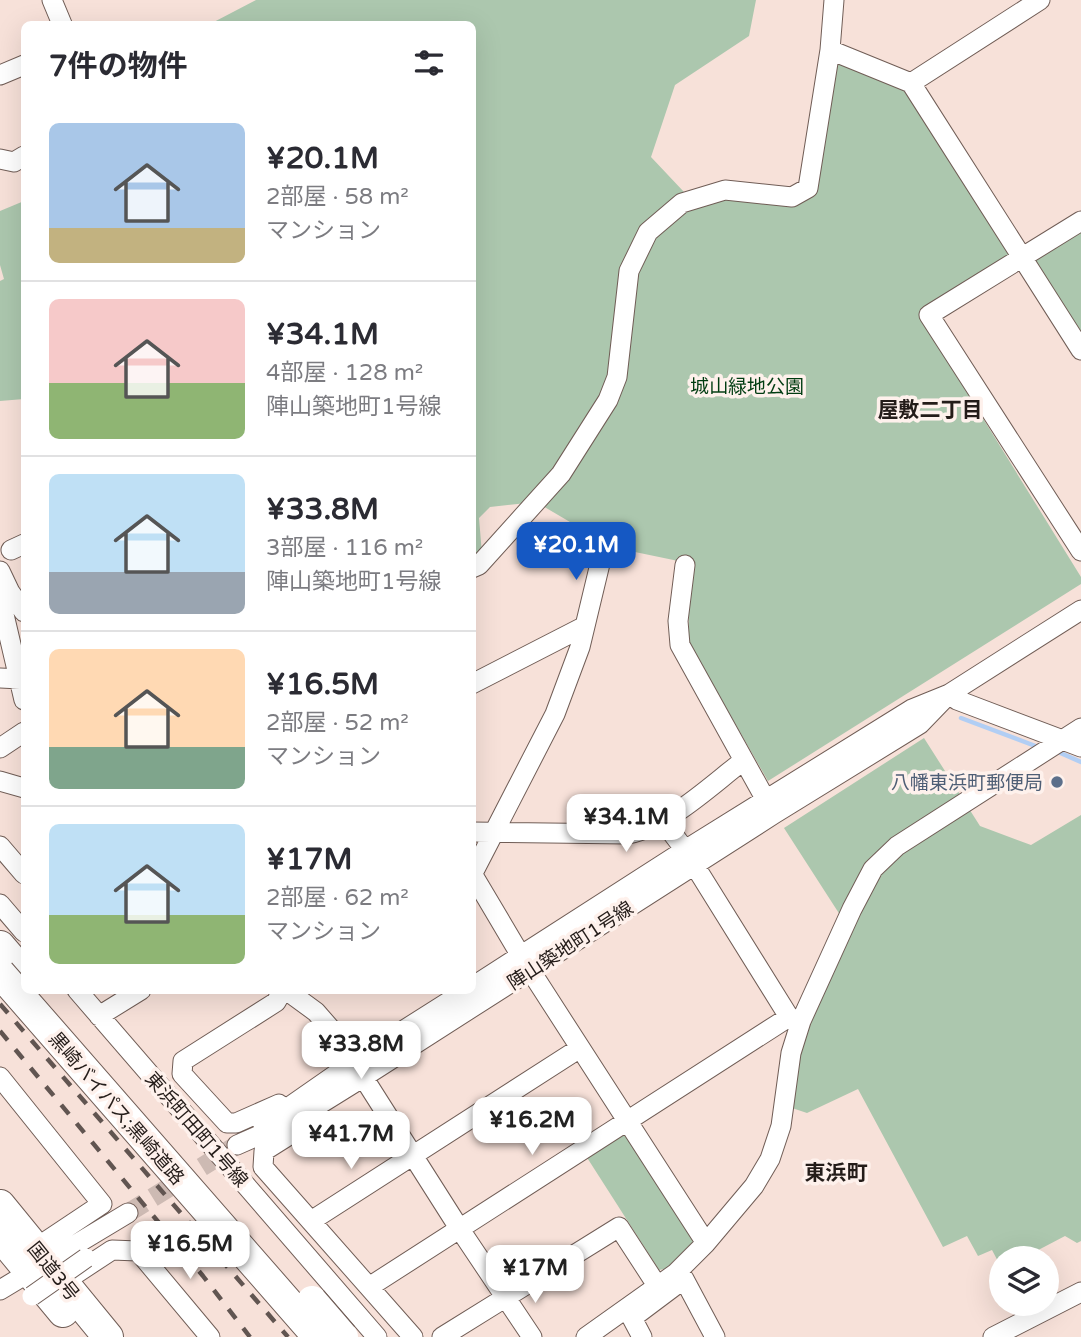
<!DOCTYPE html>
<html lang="ja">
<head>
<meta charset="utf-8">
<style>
  body { margin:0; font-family:"Varela Round","Noto Sans JP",sans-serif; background:#f2f2f3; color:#2b2b33; height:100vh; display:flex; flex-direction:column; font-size:26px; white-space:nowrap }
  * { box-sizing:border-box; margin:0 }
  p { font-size:23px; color:#7c7c81 }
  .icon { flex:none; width:38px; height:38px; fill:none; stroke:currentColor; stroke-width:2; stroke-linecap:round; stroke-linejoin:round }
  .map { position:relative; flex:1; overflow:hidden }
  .drawer { position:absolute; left:21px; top:21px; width:455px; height:973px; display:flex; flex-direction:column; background:#fff; border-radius:10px; box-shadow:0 7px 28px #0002 }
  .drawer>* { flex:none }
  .buttons { position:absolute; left:989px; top:1246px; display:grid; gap:14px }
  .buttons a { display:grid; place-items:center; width:70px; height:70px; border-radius:50%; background:#fff; box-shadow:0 7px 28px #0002; font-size:35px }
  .price { position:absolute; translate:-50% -60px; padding:0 16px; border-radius:14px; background:#fff; color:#222; font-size:23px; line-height:46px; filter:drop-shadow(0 2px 4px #0008) }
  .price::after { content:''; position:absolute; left:50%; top:42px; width:21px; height:16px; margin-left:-10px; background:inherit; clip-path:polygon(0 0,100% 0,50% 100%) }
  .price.selected { background:#1558c3; color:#fff }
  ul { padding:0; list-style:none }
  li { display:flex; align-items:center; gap:21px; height:175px; padding:0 28px }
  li+li { border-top:2px solid #e1e1e2 }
  li span { display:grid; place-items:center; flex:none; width:196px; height:140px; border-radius:10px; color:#555 }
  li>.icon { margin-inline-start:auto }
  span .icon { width:84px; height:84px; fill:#fffc; stroke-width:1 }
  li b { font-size:30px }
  h2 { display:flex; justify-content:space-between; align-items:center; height:84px; padding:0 28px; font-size:30px }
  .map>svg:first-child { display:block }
  .green { fill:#acc7ae }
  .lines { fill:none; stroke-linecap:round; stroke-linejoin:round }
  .stream { stroke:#b1cef4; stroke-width:4.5 }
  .minor-tunnel { stroke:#cdbab3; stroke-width:19; stroke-dasharray:19 10; stroke-linecap:butt }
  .minor-casing { stroke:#705d56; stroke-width:21 }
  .highway-casing { stroke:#705d56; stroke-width:32 }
  .minor { stroke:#fff; stroke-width:19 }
  .highway { stroke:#fff; stroke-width:30 }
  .rail { stroke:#615551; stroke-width:4.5; stroke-dasharray:12 12; stroke-linecap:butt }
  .minor-bridge-casing { stroke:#705d56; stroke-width:21; stroke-linecap:butt }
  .highway-bridge-casing { stroke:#705d56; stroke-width:32; stroke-linecap:butt }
  .minor-bridge { stroke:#fff; stroke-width:19 }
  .highway-bridge { stroke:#fff; stroke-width:30 }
  .service-dot { fill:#5c6f8a; stroke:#fef1ec; stroke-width:2.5 }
  .labels { text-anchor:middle; stroke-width:7; stroke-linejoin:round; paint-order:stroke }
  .park-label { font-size:19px; fill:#003c11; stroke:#fef1ec }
  .service-label { font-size:19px; fill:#4e5e75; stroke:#fef1ec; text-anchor:end }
  .street-label { font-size:19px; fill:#241c19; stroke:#fef1ec }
  .neighbourhood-label { font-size:21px; font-weight:bold; fill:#241c19; stroke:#fef1ec }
</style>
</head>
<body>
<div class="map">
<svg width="1081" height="1337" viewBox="0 0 1081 1337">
  <rect width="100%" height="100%" fill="#f7e1d9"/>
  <path class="green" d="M256,0H756L749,36L675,85L651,157L684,192L794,204L833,57L906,88L1010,251L1009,260L919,315L1081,577V584L768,781L689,643L688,563L635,552L604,542L536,502L490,507L479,518L482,554L473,559L472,24H210Z
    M24,201V399L0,401V281L4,279L0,265V211Z
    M1081,230V332L1035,260Z
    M924,738L980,826L1031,845L1081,815V1241L1077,1243L1065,1236L1023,1258H1001V1267L992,1250L978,1256L967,1236L943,1247L858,1089L807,1113L792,1108L798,1054L807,1024L851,932L784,828Z
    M629,1129L698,1240L669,1268L659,1270L586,1156Z"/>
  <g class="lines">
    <path class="stream" d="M961,718L1038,747
      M1056,751L1081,762"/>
    <path class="minor-tunnel" d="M128,1213L237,1145"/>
    <g class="minor-casing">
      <path id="minor" d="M52,0L62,24
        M830,50L911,83L1081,350
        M0,75L24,65
        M911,83L1040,0
        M0,159L14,162L24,156
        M1081,221L929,315L1081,551
        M11,550L24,544
        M685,565L678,621L680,645L772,811
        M472,568L479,565L561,474L608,400L617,377L629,271L648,232L682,203L725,190L792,197L808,188L830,50L834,0
        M0,571L10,592L24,612
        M10,592L2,606L24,700
        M0,678L20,679
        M472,684L583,627
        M949,694L957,700L1081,747
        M0,748L24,732
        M0,781L24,788
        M663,821L685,850L789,1017L800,1021
        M472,832L628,834C669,826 710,786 743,761
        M0,846L24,874
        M472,875L555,714L580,647L604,547
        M473,875L521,956L706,1243
        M0,904L24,932
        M472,987L685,850L912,709L949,694L1081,610
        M77,990L377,1337
        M286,990L316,1012L337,1036L459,1228L532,1337
        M99,1016L141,990
        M0,1077L102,1204L36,1248
        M279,1104L236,1123H227L182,1074L183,1061L276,1002L283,990
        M296,1120L291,1134L264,1151L263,1167L413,1337
        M263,1125L352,1063L467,990
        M237,1145L296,1119L362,1078L774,814L920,724L949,694
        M311,1221L580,1048
        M74,1275L112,1250L138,1251L210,1337
        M369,1287L789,1017
        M0,1290L128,1213
        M442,1337L619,1227L658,1287
        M586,1337L676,1273L706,1243L754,1186L770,1159L781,1126L791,1053L801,1021L852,909L873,869L897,846L1081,728
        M642,1337L632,1318L684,1279L715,1337
        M993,1337L1081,1292"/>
    </g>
    <g class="highway-casing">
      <path id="highway" d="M0,946L24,974
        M0,1205L108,1337
        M0,1236L63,1312"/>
    </g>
    <use href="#minor" class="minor"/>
    <use href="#highway" class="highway"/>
    <path class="rail" d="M0,1004L288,1337
      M0,1031L203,1276L250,1337"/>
    <g class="minor-bridge-casing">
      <path id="minor-bridge" d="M32,1296L86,1258"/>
    </g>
    <g class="highway-bridge-casing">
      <path id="highway-bridge" d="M0,973L318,1337
        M312,1301L343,1337"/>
    </g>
    <use href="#minor-bridge" class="minor-bridge"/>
    <use href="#highway-bridge" class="highway-bridge"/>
  </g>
  <circle class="service-dot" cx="1057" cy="782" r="7"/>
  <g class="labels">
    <g class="park-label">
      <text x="747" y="393">城山緑地公園</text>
    </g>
    <g class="service-label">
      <text x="1043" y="789">八幡東浜町郵便局</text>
    </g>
    <g class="street-label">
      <text transform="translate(570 945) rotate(-33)" y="7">陣山築地町1号線</text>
      <text transform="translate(117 1108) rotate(49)" y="7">黒崎バイパス;黒崎道路</text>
      <text transform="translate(197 1129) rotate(49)" y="7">東浜町田町1号線</text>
      <text transform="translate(54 1271) rotate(51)" y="7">国道3号</text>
    </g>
    <g class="neighbourhood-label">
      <text x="930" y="417">屋敷二丁目</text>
      <text x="836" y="1180">東浜町</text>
    </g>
  </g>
</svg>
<div class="buttons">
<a><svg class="icon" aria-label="layers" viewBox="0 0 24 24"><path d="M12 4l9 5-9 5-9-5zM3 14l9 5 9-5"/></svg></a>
</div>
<b class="price selected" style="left:576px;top:582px">¥20.1M</b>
<b class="price" style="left:626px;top:854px">¥34.1M</b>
<b class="price" style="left:361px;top:1081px">¥33.8M</b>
<b class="price" style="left:532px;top:1157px">¥16.2M</b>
<b class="price" style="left:351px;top:1171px">¥41.7M</b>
<b class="price" style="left:190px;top:1281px">¥16.5M</b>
<b class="price" style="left:535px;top:1305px">¥17M</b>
<section class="drawer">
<h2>7件の物件<svg class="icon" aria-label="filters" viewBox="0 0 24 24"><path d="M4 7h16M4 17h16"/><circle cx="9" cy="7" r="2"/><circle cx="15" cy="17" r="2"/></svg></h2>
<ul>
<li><span style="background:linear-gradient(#a9c7e8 75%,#c2b280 0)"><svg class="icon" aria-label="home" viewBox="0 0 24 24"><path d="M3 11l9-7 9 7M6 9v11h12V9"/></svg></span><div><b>¥20.1M</b><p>2部屋 · 58 m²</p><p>マンション</p></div></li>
<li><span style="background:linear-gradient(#f6c9c9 60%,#8fb573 0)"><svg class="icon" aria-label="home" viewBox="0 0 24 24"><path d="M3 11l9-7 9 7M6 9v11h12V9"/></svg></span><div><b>¥34.1M</b><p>4部屋 · 128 m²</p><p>陣山築地町1号線</p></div></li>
<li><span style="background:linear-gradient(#bfe0f5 70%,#9aa5b1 0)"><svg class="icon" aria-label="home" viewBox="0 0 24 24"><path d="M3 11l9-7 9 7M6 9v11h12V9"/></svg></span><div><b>¥33.8M</b><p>3部屋 · 116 m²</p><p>陣山築地町1号線</p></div></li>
<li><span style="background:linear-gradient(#ffd9b3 70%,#7fa58c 0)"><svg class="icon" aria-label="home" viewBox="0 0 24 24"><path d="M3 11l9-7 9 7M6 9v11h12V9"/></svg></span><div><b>¥16.5M</b><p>2部屋 · 52 m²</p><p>マンション</p></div></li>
<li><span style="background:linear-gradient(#bfe0f5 65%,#8fb573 0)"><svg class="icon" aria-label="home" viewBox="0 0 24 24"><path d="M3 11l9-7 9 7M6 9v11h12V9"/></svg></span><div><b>¥17M</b><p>2部屋 · 62 m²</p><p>マンション</p></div></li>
</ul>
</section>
</div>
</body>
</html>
